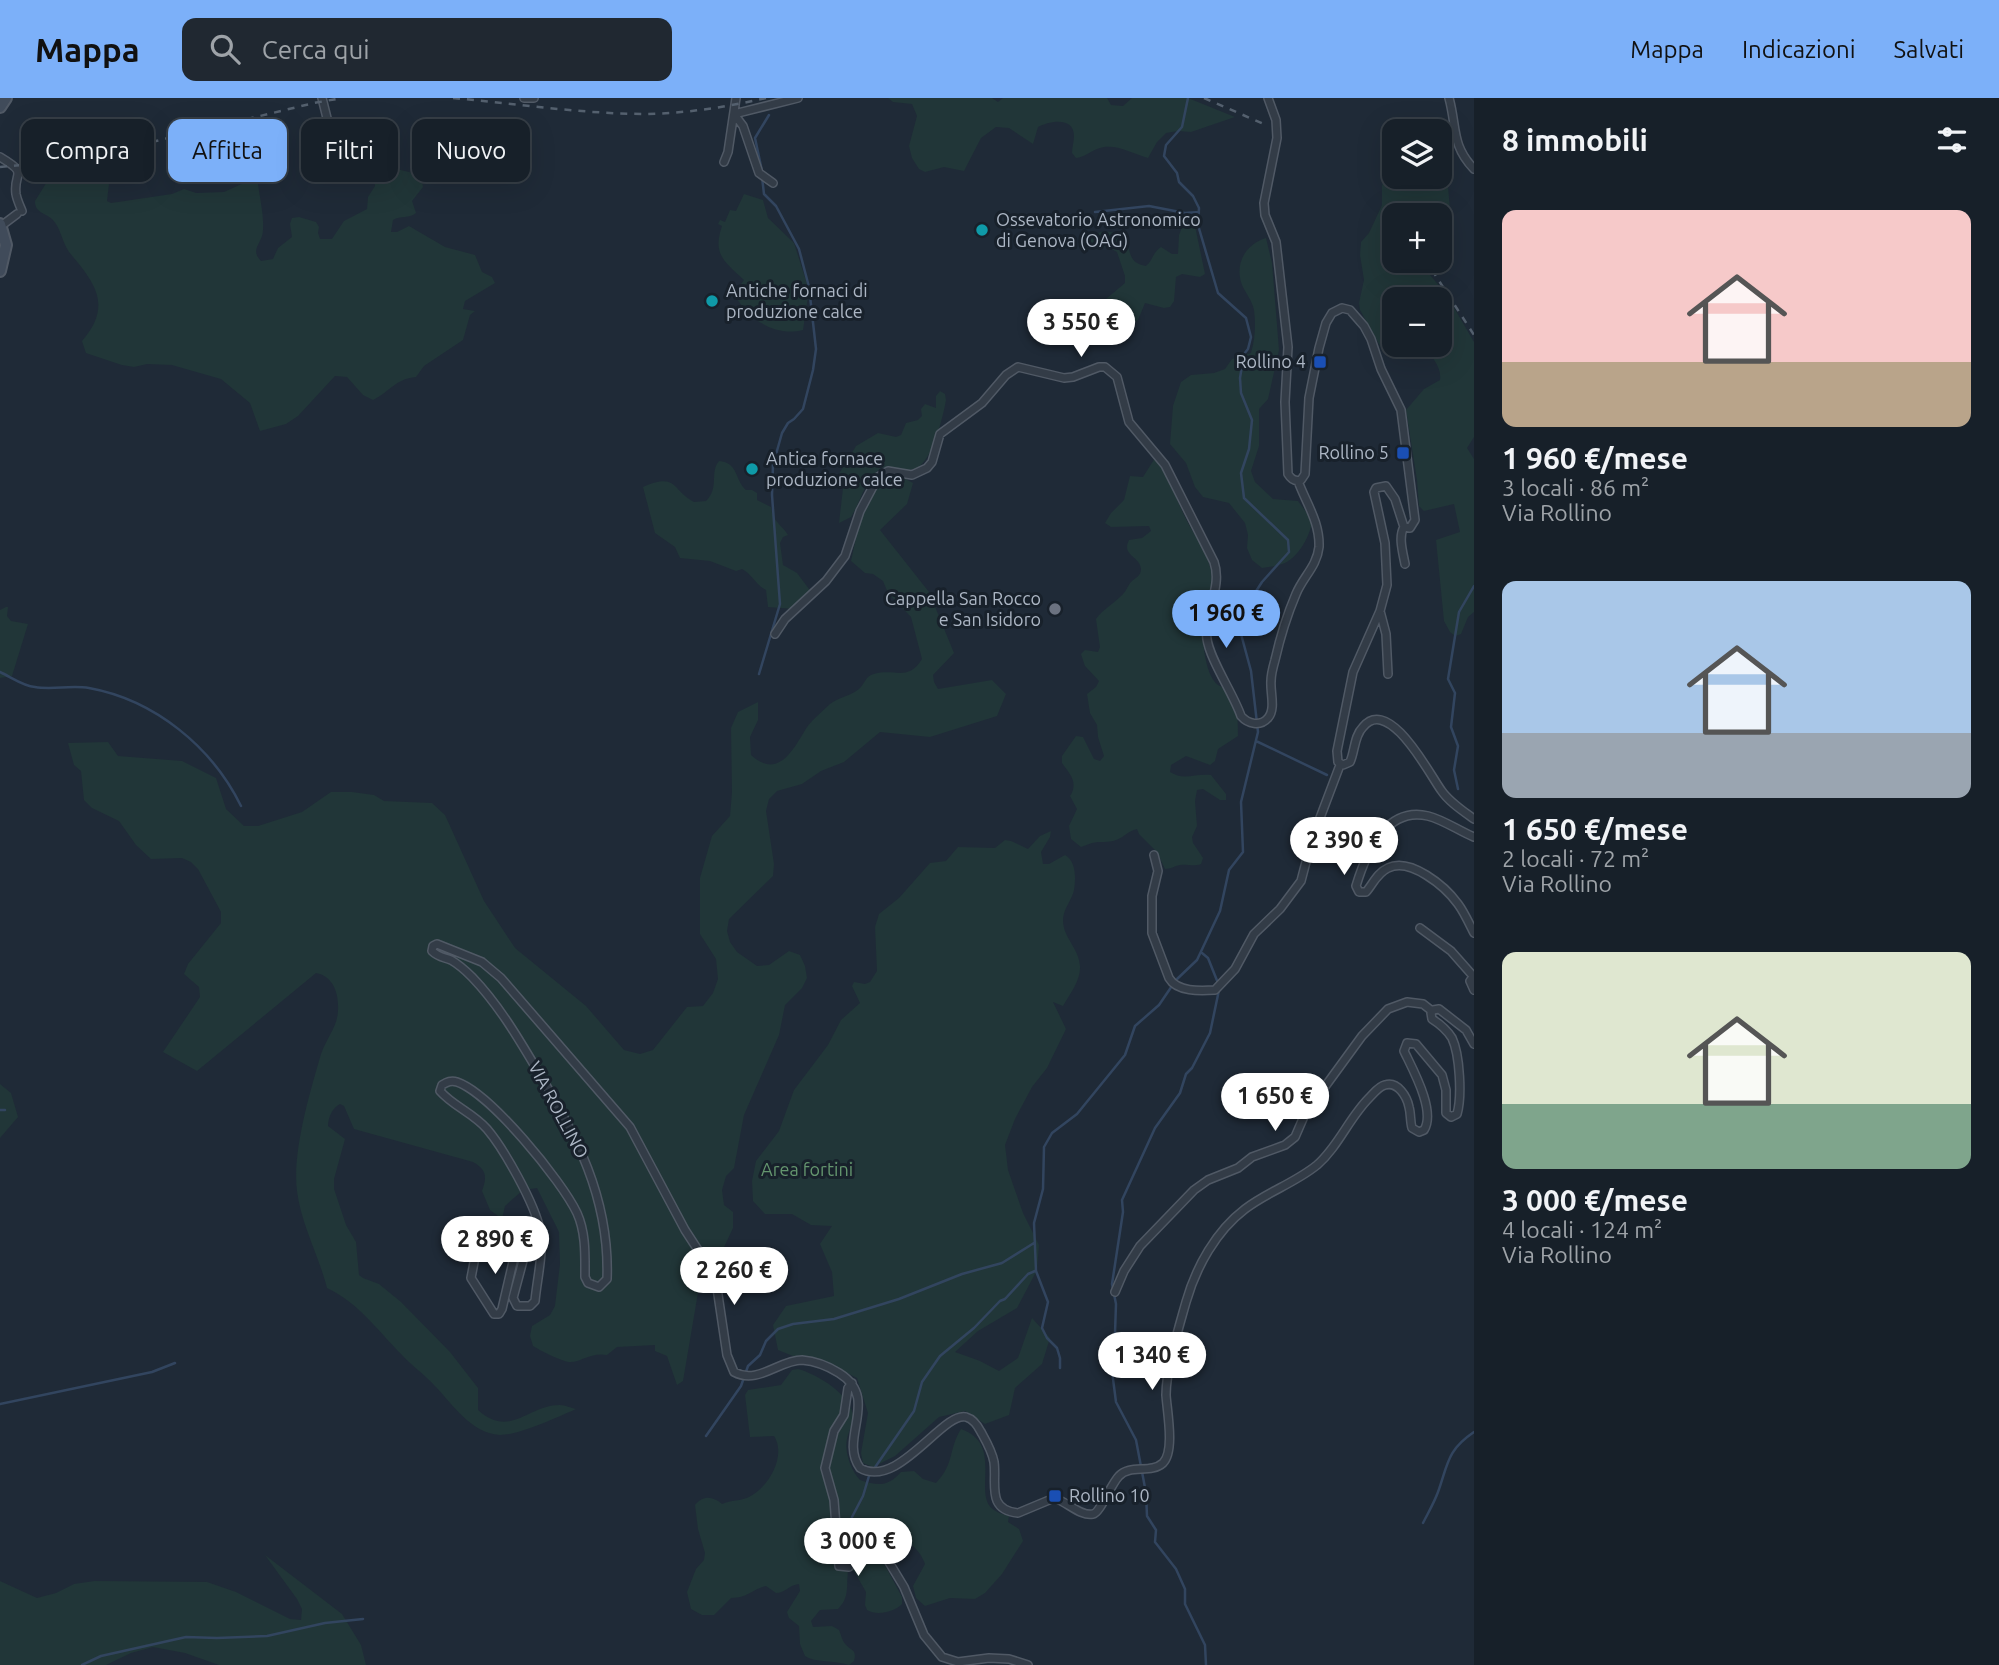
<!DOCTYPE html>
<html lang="it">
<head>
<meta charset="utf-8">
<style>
  body { margin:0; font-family:Ubuntu,sans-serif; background:#202831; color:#f1f3f6; height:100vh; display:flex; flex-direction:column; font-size:26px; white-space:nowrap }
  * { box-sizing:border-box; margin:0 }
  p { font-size:23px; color:#9ea3a8 }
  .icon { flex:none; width:38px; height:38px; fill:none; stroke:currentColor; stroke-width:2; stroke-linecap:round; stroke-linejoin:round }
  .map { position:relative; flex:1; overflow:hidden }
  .drawer { display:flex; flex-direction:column; background:#172029; width:525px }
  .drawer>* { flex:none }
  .guide { position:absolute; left:21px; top:21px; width:665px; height:63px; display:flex; gap:14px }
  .controls { position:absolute; left:1382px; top:21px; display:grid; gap:14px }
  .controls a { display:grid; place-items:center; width:70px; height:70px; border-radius:14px; background:#172029; box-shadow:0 7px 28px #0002,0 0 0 2px #363e46; font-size:35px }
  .price { position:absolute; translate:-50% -60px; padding:0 16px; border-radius:24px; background:#fff; color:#222; font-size:23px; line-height:46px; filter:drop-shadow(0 2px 4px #0008) }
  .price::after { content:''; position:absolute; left:50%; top:42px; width:21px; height:16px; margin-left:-10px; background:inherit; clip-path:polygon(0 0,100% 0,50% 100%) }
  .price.on { background:#7cb0f9; color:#111 }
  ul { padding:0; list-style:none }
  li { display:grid; align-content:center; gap:14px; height:371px; padding:0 28px }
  li span { display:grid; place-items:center; height:217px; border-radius:14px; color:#555 }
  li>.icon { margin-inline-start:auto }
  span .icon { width:126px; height:126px; fill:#fffc; stroke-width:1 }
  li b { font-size:30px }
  h2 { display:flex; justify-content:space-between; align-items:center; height:84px; padding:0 28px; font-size:30px }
  .tag { padding:0 24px; border-radius:14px; background:#172029; box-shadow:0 7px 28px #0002,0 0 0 2px #363e46; font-size:24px; line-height:63px }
  .tag.on { background:#7cb0f9; color:#111 }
  header { display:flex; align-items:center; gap:42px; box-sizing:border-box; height:98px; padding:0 35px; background:#7cb0f9; color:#111 }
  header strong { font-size:33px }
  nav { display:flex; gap:38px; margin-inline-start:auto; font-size:24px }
  .search { width:490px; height:63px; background:#202831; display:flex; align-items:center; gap:18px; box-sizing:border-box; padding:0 24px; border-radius:14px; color:#9ea3a8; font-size:26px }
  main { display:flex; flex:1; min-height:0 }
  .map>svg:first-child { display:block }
  .green { fill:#213638 }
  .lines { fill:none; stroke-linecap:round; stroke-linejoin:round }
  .stream { stroke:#32455f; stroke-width:2.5 }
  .street-casing { stroke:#505965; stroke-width:10 }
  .secondary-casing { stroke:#505965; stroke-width:14 }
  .street { stroke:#333c47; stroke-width:7 }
  .secondary { stroke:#404b5a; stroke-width:10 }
  .rail { stroke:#54606e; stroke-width:2.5; stroke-dasharray:7 7; stroke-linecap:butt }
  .culture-dot { fill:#0f9aa8; stroke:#18212b; stroke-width:2.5 }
  .transit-dot { fill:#1a4fb4; stroke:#18212b; stroke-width:2.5 }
  .worship-dot { fill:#6b7280; stroke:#18212b; stroke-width:2.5 }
  .labels { text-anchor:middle; stroke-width:6; stroke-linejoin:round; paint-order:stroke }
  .poi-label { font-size:18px; fill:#acb6c4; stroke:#18212b; text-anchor:start }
  .street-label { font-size:18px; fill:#acb6c4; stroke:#18212b }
  .park-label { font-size:18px; fill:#64956e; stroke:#18212b }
</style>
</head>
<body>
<header>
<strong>Mappa</strong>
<div class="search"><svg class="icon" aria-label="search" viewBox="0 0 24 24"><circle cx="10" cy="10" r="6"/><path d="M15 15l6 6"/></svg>Cerca qui</div>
<nav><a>Mappa</a><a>Indicazioni</a><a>Salvati</a></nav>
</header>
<main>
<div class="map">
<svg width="1474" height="1567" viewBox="0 0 1474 1567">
  <rect width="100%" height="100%" fill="#1f2a37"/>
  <path class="green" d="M888,0H992L998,4L1003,0H1107L1111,7L1123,8L1132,0H1188L1235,19L1191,34L1178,33L1166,35L1157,44L1148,60C1132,56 1115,44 1097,51C1089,54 1085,59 1076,60L1072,55C1072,49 1074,44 1074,38C1074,18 1049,23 1038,29L1033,46L1009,30L996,29L981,40L964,73L944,69L925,74L919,71L912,60L909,48L917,18L912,6L893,4Z
    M122,58L123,64L110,77L107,103L111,105L172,96L184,91L196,95L224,94L246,84L258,86C260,101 264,117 263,132C263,145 249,151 261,163L273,161L278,150L292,139L290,126L292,120L299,119L316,124L319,129L318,135L320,141H332L344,123L367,111L368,99L375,88C375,79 370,74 376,66L413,75L422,83L423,89L412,103L416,115C409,121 401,117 393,122L391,134H397L409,128L445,149L475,157L482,174L492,179L495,185L465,203L463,211L475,213L470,217L463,242L424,268L416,279C395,281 391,293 373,302L363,297L347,279L335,278L298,318L286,326L260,333L250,305L221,281L172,267L147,266L134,269L122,267L86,255L82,243C113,207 95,185 69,154C62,144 61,130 52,121C44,114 35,115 35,103L55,71L60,68Z
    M1395,78C1410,80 1438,73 1448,88L1452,136L1450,139L1440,140V117H1395V163H1433L1430,177L1446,196L1474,244V339L1467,350L1474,361V514L1468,519L1461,536L1455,538L1450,534L1444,523L1436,442L1460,434L1454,406L1424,413L1419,408L1417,382L1406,312L1424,291L1440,282C1442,267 1430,261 1428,247H1440V201H1395L1396,247L1391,255H1384L1360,212L1359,205L1364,182L1360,157L1361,144L1369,135L1382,107V88L1384,82Z
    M744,96L763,102L768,120L794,145L809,192L803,232C774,239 748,221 734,196L744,182C725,164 712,157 722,128L718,126L720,122L725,124L730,112L736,113Z
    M1184,124H1190L1195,128L1205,176L1200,179L1182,176L1176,179L1174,203L1170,209L1164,210L1145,205L1138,222L1133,225L1104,213L1106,201L1125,185V178L1117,154L1106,148L1101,151L1088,150L1085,146L1087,139L1104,133L1123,136C1132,150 1126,165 1146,168C1153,162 1153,154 1161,149L1172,156H1178L1179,137Z
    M1266,140L1272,165L1279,252L1268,301L1259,311V348L1251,373L1255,384L1273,401L1298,403L1312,422C1311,437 1299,458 1285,465C1278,468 1269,469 1262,470L1252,462L1247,450L1248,437L1245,425L1229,405L1203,399L1195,389L1186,365L1170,346L1173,308L1181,284L1191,277L1214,275L1225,271L1232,261L1251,255C1255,242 1256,226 1254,212C1252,202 1246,196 1242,187C1234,165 1246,146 1266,140Z
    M940,293L945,296L946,302C943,319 932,365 915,371C905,374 892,369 881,370C864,383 862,401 851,419L839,425L843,390L837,379L856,348L878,335L896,339L901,337L906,325L918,322L922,318L921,311L925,306L936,310V298Z
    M1155,360C1170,378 1174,396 1184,417C1195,441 1215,461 1212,490C1210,514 1200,533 1205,558C1207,568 1210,581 1218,587C1221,589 1225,589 1228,592C1238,601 1238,625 1238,638L1218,651L1215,663L1210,667L1186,658L1171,667L1170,674C1184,683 1195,675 1211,677L1226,696V702H1220L1203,691L1197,692L1195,703L1197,728L1192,739L1193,745L1203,760L1201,766C1193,769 1188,766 1180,767C1174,768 1171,771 1165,771L1157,754L1139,736L1137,731C1128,733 1123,740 1116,742C1108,745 1100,743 1092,745C1088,746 1085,748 1081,749L1071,741L1069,728L1077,711L1070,698C1079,684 1069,675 1062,665V658L1076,638L1083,639L1094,661L1100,663L1104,658L1098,639L1097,627L1090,615L1087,596L1096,589L1099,583L1085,568L1081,556L1085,552L1098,554L1100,549L1096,521C1102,512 1113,506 1121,498C1126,494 1127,489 1131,484C1135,480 1141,478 1141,471C1140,458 1121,458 1129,442L1142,440L1151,433L1149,428L1111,429L1105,425L1111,415L1124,402L1130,378L1143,379Z
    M719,363C739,365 734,381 746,392H752L757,395V402L771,409C772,423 782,427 788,437L783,439L780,445L783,467L797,475L812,495L795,511L768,509L766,492C756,487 752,476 742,471L736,473L710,463L680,460L675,449L655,435L643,389C678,374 671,392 694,404L706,403C720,389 709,375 719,363Z
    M890,378L902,379L913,385L907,406L880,432L929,494L954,555L933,577L934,584L938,591L992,582L1006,596L997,618L930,639L880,634L844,664L821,673L802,686L777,693L769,701L766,713L774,766L773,778L729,821L727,833L730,844L737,854L757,868L769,867L789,853L800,857L805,868L807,880L802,890L785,907L779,937L744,1017L734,1070L726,1078L722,1092L724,1107L733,1114V1130L718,1162L701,1177L683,1283L677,1287L667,1258L655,1253V1247L617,1249L607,1257C590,1254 580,1265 569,1264C561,1263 541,1253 533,1248L530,1238L532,1228L550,1217L555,1208L560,1166L559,1134L537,1090L523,1092L505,1108L502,1121L490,1112L482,1093C487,1079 487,1072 473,1064L354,1031L344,1008L340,1006C332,1010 328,1020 328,1028L345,1041L334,1081V1091L346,1127L356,1144L359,1177L363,1180L379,1186L401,1204L450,1254L478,1290V1312C510,1341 528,1307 560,1307C565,1307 571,1310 576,1311C558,1319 519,1337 500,1337C470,1335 452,1305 434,1287C424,1276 412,1268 402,1257C378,1233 359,1205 327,1190C319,1158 301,1126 297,1093C292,1054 310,994 321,956C326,941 338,928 338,912C339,895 333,878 316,875L197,973L163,954L200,899L199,889L184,876L188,866L221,825V814L198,771L191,764L182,760L151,761L136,747L119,723L92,710L84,702L81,673L74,667L68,645L108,644L118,658L182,663L216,680L226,711L244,728H258L302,714L331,694H352L374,697L384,703L432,705L445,717L484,803L515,850L586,908L624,952L640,956L653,952L687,909L703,908L713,895L718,881L716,861L700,836V780L712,738L730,718L732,694L731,630L738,614L758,604V622L750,639L751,657C777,681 792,654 804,634C809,624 822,614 830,606C839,599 851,598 859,591C865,586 865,578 874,576C895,570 908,584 922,561L911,519L888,495L883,483L873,476L865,475L851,463C858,434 862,394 890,378Z
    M6,509H8L7,518L11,523L28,526L12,578L0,580V512Z
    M1051,733L1050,739L1041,754L1043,766H1049L1065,757C1076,763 1076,780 1074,792C1072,802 1063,811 1063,822C1063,840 1079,850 1080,868C1081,882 1070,896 1063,908L1053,904L1066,931L1047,970L1032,989L1015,1021L1005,1047L1008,1072L1023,1115L1039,1147L1037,1172L1017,1210L978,1233L955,1254L980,1263L999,1273L1018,1260L1032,1220L1050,1240L1042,1266L1015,1290L1009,1317L985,1326L965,1313L939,1319L895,1358L873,1369L863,1365L861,1355L868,1315L857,1280L827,1265L798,1260L778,1252L773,1227L786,1208L834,1198L832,1174L820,1146L832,1128L811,1127L792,1116H765L753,1103L752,1083L756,1063L779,1033L794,992L828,947L841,922L860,905L852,888L854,884L865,886L870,884L877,873L875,829L879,816L899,800L930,765L946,763L958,749L995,750L1005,742L1011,743L1028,751L1040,738Z
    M0,986L11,995L18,1019L0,1040Z
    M798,1271C817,1276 854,1298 853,1320C853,1327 848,1334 847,1341C844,1353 851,1373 860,1382C878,1388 888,1389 901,1374L914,1373L923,1381L936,1385C955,1365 948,1352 961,1331C1005,1346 971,1397 994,1412C998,1415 1005,1417 1009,1418L1008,1424L1019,1431L1023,1443L1002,1476L985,1495L975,1501L950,1500L925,1508L916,1500L913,1488L925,1466C917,1443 891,1430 868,1443L866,1449L881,1460L902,1499V1506C894,1514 877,1518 867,1512L865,1507L866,1494L854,1473H848C846,1489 850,1499 838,1511L820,1512L811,1523L813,1529L832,1528L839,1532C841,1536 842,1543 846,1547C852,1553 857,1552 854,1563L849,1567C834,1562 815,1565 805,1558L800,1546L799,1528L789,1520L787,1514L800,1493L799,1486C789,1487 785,1495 776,1495L766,1488C751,1492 748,1500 731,1500L714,1517H702L691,1511L687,1494L696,1471L704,1462L705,1455L698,1431L695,1407C703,1397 713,1398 722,1406C731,1402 741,1403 749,1399C768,1390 787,1358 774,1338L750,1339L745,1297L748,1292L781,1287L792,1272Z
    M265,1457L342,1516L361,1547L366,1567H219L185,1555L153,1549L131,1555L106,1567H0V1483L37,1500L56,1495L74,1486L95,1483L207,1484L236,1494L290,1521L301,1522L302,1511L297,1501Z"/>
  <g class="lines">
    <path class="stream" d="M762,73L755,40L769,17
      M1095,114L1149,108L1185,115L1199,114
      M0,574C11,579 23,588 35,589C52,592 71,587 89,590C155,602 212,649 241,708
      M759,576L780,506L772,397L773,367L782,335L788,325L794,321L803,311L813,272L816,251L809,189L799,151L776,108L764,96L762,79
      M1256,643L1327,677
      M1458,691L1454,672L1458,648L1451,629L1455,595L1448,581L1459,514L1474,488
      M1202,855L1208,860L1218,885
      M0,1012H5
      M1060,1270V1260L1057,1250L1047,1240L1042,1230L1048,1204L1036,1173L1034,1125L1043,1091L1044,1049L1052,1035L1077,1016L1125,957L1135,928L1159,907L1176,882L1197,862L1220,813L1229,772L1243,754L1241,704L1258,634L1251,573L1241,536L1253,498L1262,484L1289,454L1288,442L1244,400L1241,375L1249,351L1252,322L1241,295L1240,280L1244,256L1248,251L1251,239L1246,220L1218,195L1198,127L1199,110L1193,98L1179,84L1177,75L1164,58L1166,47L1182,29L1188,0
      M0,1306L152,1274L175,1265
      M706,1338L741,1288L748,1268L760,1257L766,1243L778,1231L793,1226L834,1221L899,1201L962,1176L1002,1165L1034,1145
      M1423,1425C1428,1415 1434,1405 1438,1394C1448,1366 1447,1352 1474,1334
      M843,1465L852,1419L863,1398L869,1378L914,1313L922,1284L940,1258L974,1230L1000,1203L1005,1201L1028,1176L1035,1173
      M82,1567L101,1558L186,1539L217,1540L267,1538L325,1525L363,1521
      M1206,1567L1205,1547L1185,1506V1491L1176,1471L1155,1444L1156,1432L1147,1418L1146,1395L1136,1342L1116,1304L1112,1273L1114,1264L1116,1206L1112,1186L1123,1114L1122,1102L1155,1030L1180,995L1186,976L1192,970L1210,935L1219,892"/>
    <g class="street-casing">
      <path id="street" d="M322,0L331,36L345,42
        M524,0H534
        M1268,0L1276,22L1277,40L1264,105L1265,117L1276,144L1288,249L1285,304L1288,376C1291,381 1295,384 1301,382L1305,376L1309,300L1319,250L1326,225L1332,215L1342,210L1350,212L1364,228L1371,241L1381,271L1401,312L1415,422L1410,430L1404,429L1395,401L1386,388L1376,390L1374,394L1385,445L1387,487L1380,513L1353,574L1337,653L1338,664L1343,667L1350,664C1355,653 1354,638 1363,629C1389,597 1430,677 1441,692C1449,704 1463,713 1474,721
        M1449,0C1457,29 1451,47 1474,71
        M734,16L743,28L759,75L773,85
        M734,16L798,0
        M0,59C30,77 13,73 16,96C17,102 20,108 22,113
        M724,64L728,54L736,0
        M1,128L17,116
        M1404,429C1398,439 1403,455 1405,466
        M1380,513L1386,536L1388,576
        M775,536L785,521L826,483L845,458L860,413L878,379L888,373L912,377L927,370L932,364L940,336L982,305L1006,277L1018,269L1064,280L1073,279L1099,269H1105L1117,279L1129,324L1165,367L1214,464C1223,490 1203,515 1207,541C1210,562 1233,595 1241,618C1248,626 1260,629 1268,620C1276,611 1270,594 1271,583C1271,576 1273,569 1275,562C1280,540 1287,517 1296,496C1303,479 1317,468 1319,449C1320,424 1306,405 1298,383
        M1474,739C1459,733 1444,722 1428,718C1386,708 1366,755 1356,788L1359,794H1366C1373,786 1377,775 1388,770C1410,759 1445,788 1458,806C1464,814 1469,825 1474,835
        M1154,757L1158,773L1152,798V835L1169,880C1177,894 1200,893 1215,892L1235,871L1254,836L1280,811L1301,783L1312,741L1340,667
        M1420,830L1451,853L1473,878
        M1474,878L1470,883L1474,892
        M468,1145L476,1154L471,1180L494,1216H499L502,1211L516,1151L520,1147L523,1148L524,1159L513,1200L517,1208H530L535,1203C537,1181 544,1154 540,1132C535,1106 504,1051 487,1031C473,1015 453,1008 440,993L442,987C447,984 451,982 457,984C490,995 562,1083 577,1115C586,1135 585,1157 585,1179L588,1185L599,1189L607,1181C610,1100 576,1037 536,970C517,938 498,906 472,879C466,873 458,866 451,862C443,859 438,859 432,853L433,848L437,846L482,864L501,880L630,1029L685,1132L711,1172L717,1190L727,1257L734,1274C758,1287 779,1262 802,1262C814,1263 828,1268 839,1275C881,1301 838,1340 860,1370C898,1392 943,1313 966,1319C973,1321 978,1328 981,1334C986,1343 992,1353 994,1364C997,1385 986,1412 1018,1415L1054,1400C1066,1403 1081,1419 1093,1416C1100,1415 1111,1386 1119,1378C1130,1366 1151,1376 1163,1365C1175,1353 1167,1313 1166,1297C1166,1271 1179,1229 1186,1204C1196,1169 1216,1133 1245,1111C1267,1094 1295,1085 1317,1067C1338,1049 1349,1020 1369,1000C1373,996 1379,988 1385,987C1398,983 1407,999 1409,1009C1411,1016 1410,1023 1412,1030L1419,1034L1424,1032C1436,1013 1413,972 1404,953L1407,945L1416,946L1442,977L1446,992V1015L1451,1019L1457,1016C1462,999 1460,957 1452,940C1447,932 1440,926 1432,921L1431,915L1433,912L1439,911L1466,932L1474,946
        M1115,1194L1124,1173L1140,1148L1194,1092L1208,1082L1238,1070L1252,1059L1285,1047L1295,1039L1305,1016L1362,938L1388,911L1407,904L1423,906L1432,913
        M852,1285L848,1290L844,1317L834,1333L825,1370L834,1402L839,1468L849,1469L868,1447L878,1446L904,1489L924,1537L942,1559L958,1564L989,1560L1009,1561L1028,1567"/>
    </g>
    <g class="secondary-casing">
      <path id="secondary" d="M0,9L6,0
        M0,126L6,147L0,173"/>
    </g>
    <use href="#street" class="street"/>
    <use href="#secondary" class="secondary"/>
    <path class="rail" d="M453,0C518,6 583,16 648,16C688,15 727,9 766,0
      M1204,0L1266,27
      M0,69L77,62L314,5L342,0
      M1432,172L1474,237"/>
  </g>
  <g class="culture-dot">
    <circle cx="982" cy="132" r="7"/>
    <circle cx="712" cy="203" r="7"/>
    <circle cx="752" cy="371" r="7"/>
  </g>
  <g class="transit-dot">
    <rect x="1313" y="257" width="14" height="14" rx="3.5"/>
    <rect x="1396" y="348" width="14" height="14" rx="3.5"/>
    <rect x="1048" y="1391" width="14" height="14" rx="3.5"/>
  </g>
  <circle class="worship-dot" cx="1055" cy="511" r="7"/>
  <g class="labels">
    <g class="poi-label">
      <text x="996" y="128">Ossevatorio Astronomico<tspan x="996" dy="21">di Genova (OAG)</tspan></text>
      <text x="726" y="199">Antiche fornaci di<tspan x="726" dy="21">produzione calce</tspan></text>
      <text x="1306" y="270" text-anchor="end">Rollino 4</text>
      <text x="1389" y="361" text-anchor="end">Rollino 5</text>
      <text x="766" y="367">Antica fornace<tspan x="766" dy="21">produzione calce</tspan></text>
      <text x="1041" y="507" text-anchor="end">Cappella San Rocco<tspan x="1041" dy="21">e San Isidoro</tspan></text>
      <text x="1069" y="1404">Rollino 10</text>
    </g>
    <g class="street-label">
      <text transform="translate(558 1012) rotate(62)" y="6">VIA ROLLINO</text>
    </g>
    <g class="park-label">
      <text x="807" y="1078">Area fortini</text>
    </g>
  </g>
</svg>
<div class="controls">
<a><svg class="icon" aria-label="layers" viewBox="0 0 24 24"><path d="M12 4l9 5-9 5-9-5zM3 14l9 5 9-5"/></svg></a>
<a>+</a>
<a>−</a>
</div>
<b class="price" style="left:1081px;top:261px">3 550 €</b>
<b class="price on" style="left:1226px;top:552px">1 960 €</b>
<b class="price" style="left:1344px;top:779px">2 390 €</b>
<b class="price" style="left:1275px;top:1035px">1 650 €</b>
<b class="price" style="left:495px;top:1178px">2 890 €</b>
<b class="price" style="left:734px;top:1209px">2 260 €</b>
<b class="price" style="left:1152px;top:1294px">1 340 €</b>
<b class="price" style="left:858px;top:1480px">3 000 €</b>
<div class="guide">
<a class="tag">Compra</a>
<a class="tag on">Affitta</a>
<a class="tag">Filtri</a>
<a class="tag">Nuovo</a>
</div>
</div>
<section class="drawer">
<h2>8 immobili<svg class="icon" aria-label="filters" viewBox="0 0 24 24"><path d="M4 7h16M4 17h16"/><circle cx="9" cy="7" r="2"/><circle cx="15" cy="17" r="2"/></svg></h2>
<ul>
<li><span style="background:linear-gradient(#f6c9c9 70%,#b9a48a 0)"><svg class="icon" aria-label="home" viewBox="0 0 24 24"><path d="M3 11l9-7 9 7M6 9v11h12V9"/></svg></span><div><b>1 960 €/mese</b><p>3 locali · 86 m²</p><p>Via Rollino</p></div></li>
<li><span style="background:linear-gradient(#a9c7e8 70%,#9aa5b1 0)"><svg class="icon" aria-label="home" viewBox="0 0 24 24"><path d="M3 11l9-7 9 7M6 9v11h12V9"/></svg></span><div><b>1 650 €/mese</b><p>2 locali · 72 m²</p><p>Via Rollino</p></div></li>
<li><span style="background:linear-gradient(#dfe7d0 70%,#7fa58c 0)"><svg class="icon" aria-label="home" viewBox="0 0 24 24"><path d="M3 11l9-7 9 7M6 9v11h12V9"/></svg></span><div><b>3 000 €/mese</b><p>4 locali · 124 m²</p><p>Via Rollino</p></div></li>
</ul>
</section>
</main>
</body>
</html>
